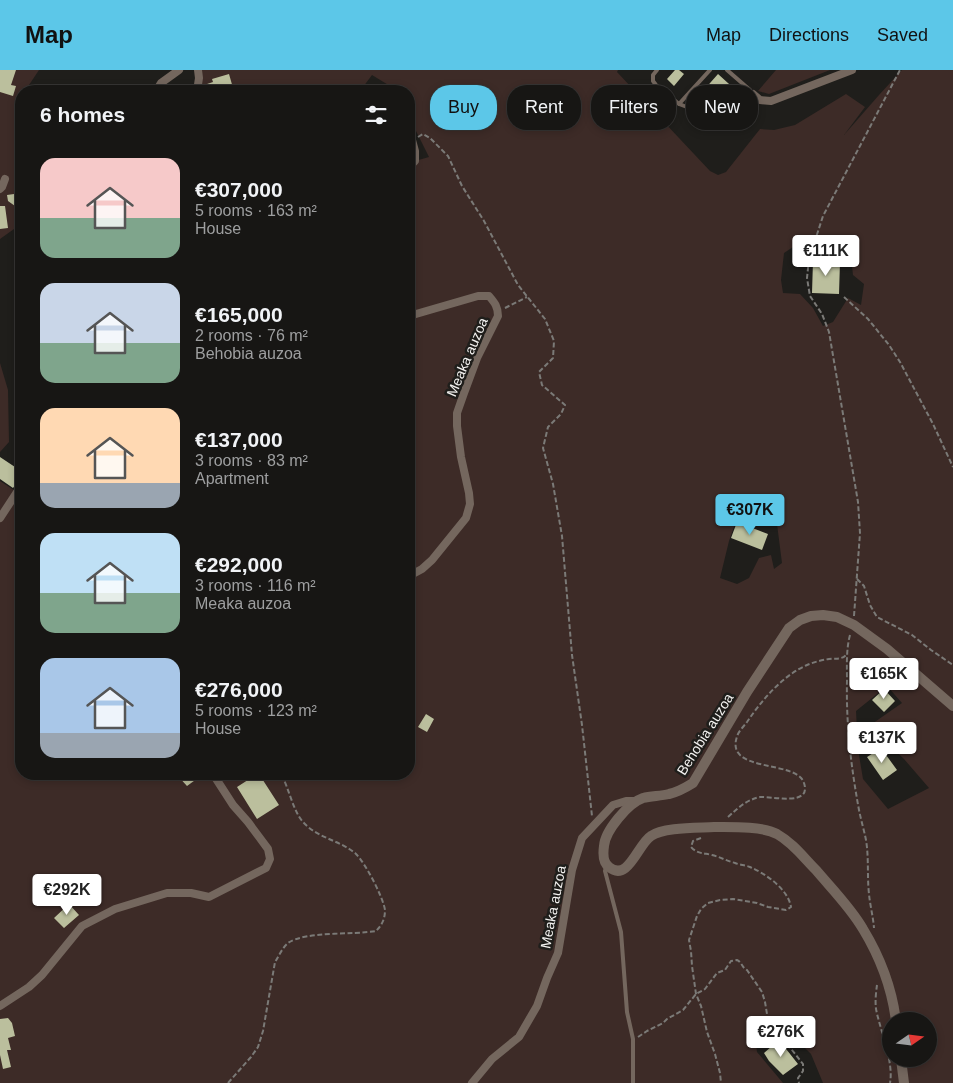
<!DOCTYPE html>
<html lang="en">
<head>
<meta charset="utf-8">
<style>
  body { margin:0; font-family:Helvetica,sans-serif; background:#242322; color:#f1f3f6; height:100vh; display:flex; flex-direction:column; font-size:19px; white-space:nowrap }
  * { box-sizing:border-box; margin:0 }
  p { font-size:16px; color:#9e9fa0 }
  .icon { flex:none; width:28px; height:28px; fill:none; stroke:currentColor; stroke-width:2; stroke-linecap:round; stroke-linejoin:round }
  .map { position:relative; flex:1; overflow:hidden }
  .drawer { position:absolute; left:15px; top:15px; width:400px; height:695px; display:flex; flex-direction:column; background:#171614; border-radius:20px; box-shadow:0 2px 8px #0003,0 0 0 1px #363534 }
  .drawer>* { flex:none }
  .banner { position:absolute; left:430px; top:15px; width:448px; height:45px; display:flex; gap:10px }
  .needle { width:32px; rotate:76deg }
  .tools { position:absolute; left:882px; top:942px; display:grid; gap:10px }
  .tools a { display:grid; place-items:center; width:55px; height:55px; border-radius:50%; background:#171614; box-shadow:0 2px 8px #0003,0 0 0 1px #363534; font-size:25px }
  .price { position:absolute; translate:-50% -42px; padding:0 11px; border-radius:5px; background:#fff; color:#222; font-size:16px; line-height:32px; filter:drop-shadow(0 1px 2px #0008) }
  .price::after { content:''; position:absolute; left:50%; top:30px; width:15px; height:11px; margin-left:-8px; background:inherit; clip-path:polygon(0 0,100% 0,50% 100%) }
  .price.active { background:#5cc7e8; color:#111 }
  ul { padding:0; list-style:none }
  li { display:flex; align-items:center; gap:15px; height:125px; padding:0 25px }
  li span { display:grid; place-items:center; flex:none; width:140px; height:100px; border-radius:15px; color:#555 }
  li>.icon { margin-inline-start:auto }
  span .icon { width:60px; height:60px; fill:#fffc; stroke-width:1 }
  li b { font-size:21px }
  h2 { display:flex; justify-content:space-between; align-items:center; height:60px; padding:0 25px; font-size:21px }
  .pill { padding:0 18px; border-radius:20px; background:#171614; box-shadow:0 2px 8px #0003,0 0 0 1px #363534; font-size:18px; line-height:45px }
  .pill.active { background:#5cc7e8; color:#111 }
  header { display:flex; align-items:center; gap:30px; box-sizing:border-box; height:70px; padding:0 25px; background:#5cc7e8; color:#111 }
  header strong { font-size:24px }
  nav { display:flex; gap:28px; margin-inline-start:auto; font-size:18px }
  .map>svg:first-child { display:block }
  .green { fill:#3d2b27; fill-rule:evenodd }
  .building { fill:#bbbf9d }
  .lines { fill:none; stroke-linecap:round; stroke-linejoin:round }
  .path { stroke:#7b7a77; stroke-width:2; stroke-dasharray:5 2.5; stroke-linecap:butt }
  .service { stroke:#74675e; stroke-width:4 }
  .minor { stroke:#74675e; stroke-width:8 }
  .tertiary { stroke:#74675e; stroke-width:10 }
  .labels { text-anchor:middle; stroke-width:5; stroke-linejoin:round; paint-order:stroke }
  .street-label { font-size:14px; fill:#f4f3f1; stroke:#1f1e1b }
</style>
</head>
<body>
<header>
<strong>Map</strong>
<nav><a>Map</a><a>Directions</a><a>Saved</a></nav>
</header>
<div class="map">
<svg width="953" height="1013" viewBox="0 0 953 1013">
  <rect width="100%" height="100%" fill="#1f1e1b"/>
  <path class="green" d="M0,0H39L25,21H21V154L0,169Z
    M198,0H618L617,2L710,101L718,105L726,102L760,59L774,60L795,55L846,24L865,37L844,65L879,25L902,0H953V1013H823L811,984L773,946L756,954L755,966L757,982L783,1013H0V411L20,424L21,423V704H409V510L413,508L409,504V97L415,91L429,87L409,47V21H396L395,19L372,5L360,21H197ZM849,170L853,205L864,214L861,235L848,228L833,252L823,256L813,238L800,224L783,223L781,210L784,183L799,173L829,174ZM742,434L771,447L777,454L782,493L774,499L771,485L759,488L749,508L737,514L720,508L729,471ZM887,616L902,633L869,656L904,689L929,718L888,739L863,709L858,679L856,641ZM891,951H929V989H891Z
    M776,0H830L769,24L758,21Z
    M0,293L8,320L9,372L0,382Z"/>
  <path class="building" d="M0,0H16L11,15L16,16L13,26L0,22Z
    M675,0H679L684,4L674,16L667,9Z
    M229,4L233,18L222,21H205L204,15L213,12L212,9Z
    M718,4L739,23L718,48L702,34L709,26L703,21Z
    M21,123V135L15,136L8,131L7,125Z
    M0,136H5L8,158L0,159Z
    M813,191L840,192L839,224L812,223Z
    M0,387L21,401V407L13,418L0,409Z
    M737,452L768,464L762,480L731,468Z
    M884,619L895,631L884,642L872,630Z
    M426,644L434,649L427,662L418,657Z
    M881,678L897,700L883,710L867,687Z
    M176,704H194L198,708L187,716Z
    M257,704H259L279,735L257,749L237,717Z
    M69,834L79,845L64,858L54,848Z
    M8,948L12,953L15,966L8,968L11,980H7L11,997L3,999L0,985V949Z
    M779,970L798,994L783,1005L769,991L764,983Z"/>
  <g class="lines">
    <path class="path" d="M418,67L423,64L430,68L448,86L462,116L484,151L518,215L545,249L554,271L553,288L539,302L542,315L565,335L561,344L548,357L543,378L553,414L562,466L572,585L582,655L592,746
      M844,227L868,249L889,275L900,292L933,354L953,397
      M505,238L527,227
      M857,509L864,516L870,535L877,547L912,565L931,580L953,595
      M854,546L860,463L858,432L829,262L822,244L810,226L807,208L809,189L823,146L900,0
      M850,565C846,580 847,595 847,611C846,654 851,697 859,740C861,750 864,760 866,770C869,788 867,806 869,824C870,835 873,846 874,858
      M728,747C738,738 746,730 760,727C771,726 812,737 804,713C797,689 721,704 738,664C740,660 744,656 747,652C762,630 782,606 807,595C814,592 822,590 829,589C836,588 841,590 846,585
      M701,768L693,771L691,777C697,784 704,783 712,785C720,787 727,791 735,793C740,795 745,795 750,797C766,804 788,819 791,837L786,840L768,837L757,833L733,829L720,830L708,833L701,839L697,846L689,870L691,881L692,896L696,924L701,936L707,962L715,984L720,1003L721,1013
      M877,915C876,922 875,931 876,939C880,960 894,992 890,1013
      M638,967L647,961L663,953L667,949L683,940L696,924L705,919L717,903L725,900L731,891L737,890C742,892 742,898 747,900L762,922L765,932L768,950L771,963L781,966L803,994V1001L798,1008L799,1013
      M228,1013L251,987L258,977L263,961L275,892C279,886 282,878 288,873C305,861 354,865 376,861C382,855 385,849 385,840C383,827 365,792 355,783C339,770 317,768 303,752C293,741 289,718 281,704"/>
    <path class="service" d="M657,0L653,5V11L656,15L679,34L687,37L706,53L711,55L720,53L749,19
      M727,0L750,20
      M679,34L710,0
      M606,796L605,801L621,862L627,942L633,969V1013"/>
    <path class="minor" d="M156,21L161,13L179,0
      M197,21L199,8L198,0
      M753,24L760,30L771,31L852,0
      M409,68L412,70L415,81V91L409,97
      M0,119L2,117L5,109
      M409,246L478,226H489C495,233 498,237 498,246L477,288L464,323L457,343V356L461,387L469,423L470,434L466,448L432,490L422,499L409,506
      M0,448L21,416
      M0,936L29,917L42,905L82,856L115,839L167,823H191L209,827L266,798L270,789L268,779L248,752L233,735L213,704
      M472,1013L492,989L519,967L537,936L547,908L558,883L572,800L582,768L613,735L626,731H636"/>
    <path class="tertiary" d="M896,951C892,919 880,887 863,859C851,838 832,819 816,800C804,788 793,773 777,764C762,756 731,757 714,757C698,758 663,757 651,766C638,774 628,813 609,797C603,793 603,783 604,776C605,761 628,733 643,728C651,726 661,726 669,724C678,722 685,718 693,713L747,622L789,558L800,550L811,546L823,545L837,547L854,555L887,579L953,636
      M901,989L904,1013"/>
  </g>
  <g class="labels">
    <g class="street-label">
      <text transform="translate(467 287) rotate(-67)" y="5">Meaka auzoa</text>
      <text transform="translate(705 664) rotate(-58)" y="5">Behobia auzoa</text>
      <text transform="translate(553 837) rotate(-79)" y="5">Meaka auzoa</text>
    </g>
  </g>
</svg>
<div class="tools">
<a><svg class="needle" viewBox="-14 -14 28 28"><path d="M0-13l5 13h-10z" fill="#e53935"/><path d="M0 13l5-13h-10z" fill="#9e9fa0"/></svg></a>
</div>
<b class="price" style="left:826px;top:207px">€111K</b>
<b class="price active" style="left:750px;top:466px">€307K</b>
<b class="price" style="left:884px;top:630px">€165K</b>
<b class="price" style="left:882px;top:694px">€137K</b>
<b class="price" style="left:67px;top:846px">€292K</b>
<b class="price" style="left:781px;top:988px">€276K</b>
<div class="banner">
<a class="pill active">Buy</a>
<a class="pill">Rent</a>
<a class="pill">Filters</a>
<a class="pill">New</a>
</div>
<section class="drawer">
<h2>6 homes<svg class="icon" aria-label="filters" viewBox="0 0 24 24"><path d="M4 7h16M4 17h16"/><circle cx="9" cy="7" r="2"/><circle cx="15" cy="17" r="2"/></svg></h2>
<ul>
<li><span style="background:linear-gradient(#f6c9c9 60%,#7fa58c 0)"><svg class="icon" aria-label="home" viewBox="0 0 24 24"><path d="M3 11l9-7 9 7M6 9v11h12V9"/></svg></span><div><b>€307,000</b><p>5 rooms · 163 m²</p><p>House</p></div></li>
<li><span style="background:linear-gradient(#c9d6e8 60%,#7fa58c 0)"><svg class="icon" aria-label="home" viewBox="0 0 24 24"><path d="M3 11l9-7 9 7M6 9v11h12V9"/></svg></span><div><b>€165,000</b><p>2 rooms · 76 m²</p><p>Behobia auzoa</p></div></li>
<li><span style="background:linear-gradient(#ffd9b3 75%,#9aa5b1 0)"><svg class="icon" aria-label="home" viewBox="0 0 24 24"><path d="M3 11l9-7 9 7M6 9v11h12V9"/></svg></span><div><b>€137,000</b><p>3 rooms · 83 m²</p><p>Apartment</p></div></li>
<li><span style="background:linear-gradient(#bfe0f5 60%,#7fa58c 0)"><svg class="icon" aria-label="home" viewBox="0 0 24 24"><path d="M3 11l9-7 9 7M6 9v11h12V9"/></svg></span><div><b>€292,000</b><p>3 rooms · 116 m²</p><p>Meaka auzoa</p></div></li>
<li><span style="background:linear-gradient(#a9c7e8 75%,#9aa5b1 0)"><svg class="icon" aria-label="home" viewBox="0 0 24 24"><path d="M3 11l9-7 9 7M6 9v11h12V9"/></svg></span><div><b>€276,000</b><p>5 rooms · 123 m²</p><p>House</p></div></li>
</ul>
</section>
</div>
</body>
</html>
